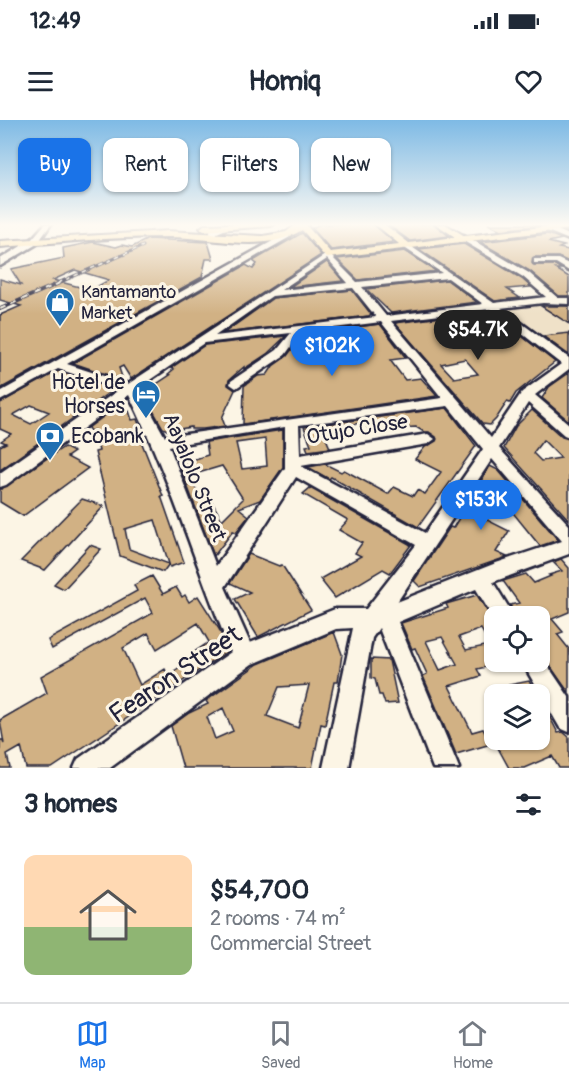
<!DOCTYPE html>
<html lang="en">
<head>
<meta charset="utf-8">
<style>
  body { margin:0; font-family:Pangolin,sans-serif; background:#f6f6f7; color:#1f2937; height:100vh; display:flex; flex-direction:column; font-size:22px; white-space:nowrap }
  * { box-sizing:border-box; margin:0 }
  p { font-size:20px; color:#747a83 }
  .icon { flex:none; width:33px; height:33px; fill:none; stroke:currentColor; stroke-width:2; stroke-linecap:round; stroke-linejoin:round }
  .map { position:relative; height:648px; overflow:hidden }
  .panel { display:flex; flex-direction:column; background:#fff; flex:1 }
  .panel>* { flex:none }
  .hud { position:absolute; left:18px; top:18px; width:534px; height:54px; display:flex; gap:12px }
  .buttons { position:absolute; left:484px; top:486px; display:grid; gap:12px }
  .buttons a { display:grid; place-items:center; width:66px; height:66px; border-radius:12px; background:#fff; box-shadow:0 2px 4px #0004; font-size:30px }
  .price { position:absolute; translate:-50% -51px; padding:0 14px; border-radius:21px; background:#1a73e8; color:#fff; font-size:20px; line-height:39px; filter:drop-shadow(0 2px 3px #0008) }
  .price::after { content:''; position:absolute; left:50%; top:36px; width:18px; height:14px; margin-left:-9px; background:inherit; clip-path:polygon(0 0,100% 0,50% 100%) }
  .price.selected { background:#222; color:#fff }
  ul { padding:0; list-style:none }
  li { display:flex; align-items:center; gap:18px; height:150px; padding:0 24px }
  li+li { border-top:2px solid #e0e1e3 }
  li span { display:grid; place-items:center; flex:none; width:168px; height:120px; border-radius:12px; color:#555 }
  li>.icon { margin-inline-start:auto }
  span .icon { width:72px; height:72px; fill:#fffc; stroke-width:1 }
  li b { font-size:26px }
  h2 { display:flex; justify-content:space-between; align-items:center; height:72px; padding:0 24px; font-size:26px }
  .chip { padding:0 21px; border-radius:12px; background:#fff; box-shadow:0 2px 4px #0004; font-size:21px; line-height:54px }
  .chip.selected { background:#1a73e8; color:#fff }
  .status { display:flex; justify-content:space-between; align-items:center; height:42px; padding:0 30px; background:#fff; direction:ltr }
  .status svg { height:16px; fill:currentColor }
  header { display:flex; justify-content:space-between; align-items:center; height:78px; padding:0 24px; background:#fff; font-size:27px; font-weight:800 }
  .menu { display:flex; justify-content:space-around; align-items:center; height:84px; border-top:2px solid #e0e1e3; background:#fff; font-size:16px; color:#747a83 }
  .menu a { display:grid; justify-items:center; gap:3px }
  .menu .selected { color:#1a73e8 }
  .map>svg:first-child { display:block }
  .built { fill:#efe1c8 }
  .building { fill:#d1b184; stroke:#22223b; stroke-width:1.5; fill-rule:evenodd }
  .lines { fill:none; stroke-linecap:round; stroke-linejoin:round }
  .minor-casing { stroke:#22223b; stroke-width:5 }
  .major-casing { stroke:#22223b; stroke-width:4 }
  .minor { fill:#fcf5e5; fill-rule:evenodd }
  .major { fill:#fedd96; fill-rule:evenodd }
  .rail-far1-casing { stroke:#22223b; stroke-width:3 }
  .rail-casing { stroke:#22223b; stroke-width:4 }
  .rail-far1 { stroke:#fcf5e5; stroke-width:1.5; stroke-dasharray:4.5; stroke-linecap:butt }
  .rail { stroke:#fcf5e5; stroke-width:2; stroke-dasharray:6; stroke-linecap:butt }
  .labels { text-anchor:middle; stroke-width:6; stroke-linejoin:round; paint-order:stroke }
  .far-poi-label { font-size:18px; fill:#22223b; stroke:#fcf5e5; text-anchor:start }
  .poi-label { font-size:21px; fill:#22223b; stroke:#fcf5e5; text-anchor:end }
  .street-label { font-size:21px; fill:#22223b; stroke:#fcf5e5 }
  .near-street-label { font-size:26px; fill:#22223b; stroke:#fcf5e5 }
</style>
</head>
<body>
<div class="status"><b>12:49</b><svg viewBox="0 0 49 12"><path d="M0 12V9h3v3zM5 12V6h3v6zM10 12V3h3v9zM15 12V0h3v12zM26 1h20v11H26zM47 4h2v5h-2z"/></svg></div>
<header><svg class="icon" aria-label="menu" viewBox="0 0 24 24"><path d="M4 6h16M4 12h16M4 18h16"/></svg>Homiq<svg class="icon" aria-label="heart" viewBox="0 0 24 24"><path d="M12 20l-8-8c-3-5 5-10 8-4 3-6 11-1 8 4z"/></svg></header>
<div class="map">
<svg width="569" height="648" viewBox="0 0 569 648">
  <rect width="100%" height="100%" fill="#fcf5e5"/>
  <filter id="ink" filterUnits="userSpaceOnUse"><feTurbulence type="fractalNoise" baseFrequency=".0167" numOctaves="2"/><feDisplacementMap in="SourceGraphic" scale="12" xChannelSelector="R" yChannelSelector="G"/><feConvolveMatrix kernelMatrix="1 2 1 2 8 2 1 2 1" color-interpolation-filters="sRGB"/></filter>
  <g filter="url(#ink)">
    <path class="built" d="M553,181H569V241L496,189Z"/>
    <path class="building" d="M320,104H373L394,122L331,130L312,108Z
      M387,104H434L449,116L410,121Z
      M488,104H550L501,110Z
      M302,113L321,135L131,259L123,246L119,248L123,260L73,243L246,145L253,149L257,144L253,141Z
      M548,114L562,119L548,122L564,126L559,128L569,130V142L558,137H534L532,143L534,145H555L561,149H556L569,157V176H559L530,151L480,122Z
      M148,119L208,122L213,139H206L202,157L0,269V195L21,186L0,180V159L21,165L11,149L64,138L63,128L93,122L116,127L122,125L132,127ZM75,150L109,160L91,170L53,160Z
      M464,124L522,159L531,167L507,169L520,178L495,181L419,129Z
      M405,131L436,151L358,160L337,139Z
      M327,142L343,161L290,167Z
      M447,160L477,182L391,193L366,169Z
      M352,170L371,194L369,196L224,213L273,178Z
      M541,186H569V204Z
      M450,196L457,198L471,209L475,201L487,204L484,211L510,207L555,242L516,273L510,283L507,282L496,299L490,305L483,304L395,203ZM465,239L478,254L454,258L441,244Z
      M380,204L406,238L390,240L405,260L421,258L437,276L243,304L244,266L258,256L267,255L273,246L287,236L303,214Z
      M569,213V235L543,216Z
      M286,216L267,234L244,249V247L229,260L228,265L235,270L222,298L225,306L203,309H191V307L169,311L163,308L143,273L170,255L168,254L174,249L171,248L205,225Z
      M58,251L114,269L0,350V326L6,323L1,321L11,314L0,309V283ZM31,285L49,292L31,304L13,295Z
      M569,253V301L542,278L549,267Z
      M447,288L476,326L418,407L331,357L329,359L308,347L325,344L341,352L344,350L388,374L394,367L413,376L417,370L425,374L441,352L415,339L425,327L436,321V317L429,312H424L416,307L369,310L365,303L345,305L349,313L325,316L330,328L308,331L306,326L311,325L304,307Z
      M114,289L129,291L132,300L137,299L143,315L139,316L163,376H161L184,442L170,447L155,400L125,409L129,429L169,444L163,452L120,436L95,332L99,331L94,310L90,311L88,308Z
      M532,290L562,317L569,319V400L504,328L516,306ZM543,320L561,338L541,341L533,333Z
      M283,310V347L260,380L239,388L249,396L236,412L233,411L214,436L179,344L208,335L206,322ZM265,319L267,346L242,349L236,323ZM222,346L243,379L222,400L208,375L205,376L203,372L200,373L185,357Z
      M64,327L74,332L67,337L88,348L23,396L0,382V370Z
      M490,346L498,350L558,420L540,426L510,389L494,381L487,400L509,411L496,432L507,437L420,467L414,461L450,407L453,408Z
      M310,368L411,425L390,453L383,449L335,478L320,459L361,436L355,433L362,423L339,410L348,400L303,374Z
      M82,379L104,386L45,450L21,441Z
      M90,425L101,429L64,469L54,464Z
      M249,434L279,446L282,445L311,490L258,517L235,479L250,472L230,463Z
      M561,439L569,448V492L552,499L563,512L557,514L569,529V573L540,532V496H530L528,494L516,496L510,485L519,483L503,461L526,454L534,463L551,456L549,455L562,451L553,442Z
      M152,456L163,474L176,467L182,477L185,475L189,482L198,476L219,509L228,531L52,648H26L21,627L7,635L10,648H0V620H3L4,624L0,600L47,573L41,556L153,493L145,478L52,529L48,520L137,471L134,465ZM198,503L209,522L194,532L195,537L168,555L165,549L140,565L123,528L148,513L157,529Z
      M477,475L495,503V545L477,549L481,556L449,566L472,612L483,609L491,624L456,634L423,556L427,554L415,528L412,529L401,503L448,488L446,484ZM481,509L490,525L466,530L459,517ZM442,517L457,544L440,550L426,521Z
      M334,512L342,534L338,562H334L325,605L321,604L312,648H183L171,606L189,593L208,584L206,581L258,544ZM309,565L298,608L267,596L279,567ZM223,588L233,611L215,619L207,597Z
      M371,539L389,540L398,583L385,584L382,575H379L375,559L371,558Z
      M529,561L537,574H514L509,565Z
      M540,578L558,613L563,612L569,617V648H559L552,636L524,648H509L498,628L520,620H540Z"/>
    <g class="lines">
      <g class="minor-casing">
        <path id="minor" d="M45,104H51L37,124L0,146V139L31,120Z
          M225,104H231L233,106L217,113L216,119H210V110Z
          M548,106L569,115V120L545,110Z
          M287,113L290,117L67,244L128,264L328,133L357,162L442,153L403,127V123H406L494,183L546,177L523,157L457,117L464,115L529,153L558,178H569V184L543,183L501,188L569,238V249L535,275L569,304V317L564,315L528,283L499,328L569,405V434L493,462L514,496H495V501L476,469L398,502L459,648H433L379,508L372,518L349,648H323L353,508L336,509L252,544L110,648H74L78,639L231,532C196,447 170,358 129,275L6,365L0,367V353L120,269L58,249L0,281V272ZM327,139L348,163L281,170ZM448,158L483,184L386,196L362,167ZM353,168L376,197L215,216L272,176ZM490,189L561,244L522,272L491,318L391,201ZM381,202L442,278L165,317L138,268L204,223L291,213L277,230L231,261L230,264L236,268L285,235L302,212ZM448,286L483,329L425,413L301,346L428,324L435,319L428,314L300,335L299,305ZM285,307V348L216,446L169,326ZM492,339L562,421L496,443L397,482ZM296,357L416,425L366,489H335L250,523L225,467Z
          M537,139H558L569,144V151L556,143H534V139Z
          M540,534L569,577V612L560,608L522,542H540Z"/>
      </g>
      <g class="major-casing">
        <path id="major" d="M234,104H275L271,106L204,111L200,108L204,105Z
          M297,104H309L307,106L330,132L399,124L375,104H384L409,123L455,117L436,104H445L465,116L567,104L569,109L328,138L325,137L302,110C262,135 209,116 166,117C111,117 55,123 0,127V121L167,111L263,116L286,112Z"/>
      </g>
      <use href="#minor" class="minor"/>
      <use href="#major" class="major"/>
      <g class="rail-far1-casing">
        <path id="rail-far1" d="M58,163L143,126"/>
      </g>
      <g class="rail-casing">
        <path id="rail" d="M0,189L62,162"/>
      </g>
      <use href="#rail-far1" class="rail-far1"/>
      <use href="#rail" class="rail"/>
    </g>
  </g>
  <linearGradient id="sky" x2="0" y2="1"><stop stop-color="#7ebae5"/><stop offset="0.54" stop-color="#fefaf3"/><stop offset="1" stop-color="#fefaf3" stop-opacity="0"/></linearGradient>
  <rect width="569" height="194" fill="url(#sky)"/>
  <defs>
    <g id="shop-pin" transform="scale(1.5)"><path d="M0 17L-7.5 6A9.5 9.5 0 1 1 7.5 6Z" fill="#1f6fb2" stroke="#fcf5e5"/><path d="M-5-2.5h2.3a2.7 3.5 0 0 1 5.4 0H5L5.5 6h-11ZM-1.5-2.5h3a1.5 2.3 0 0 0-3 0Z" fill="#fff"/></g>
    <g id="hotel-pin" transform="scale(1.5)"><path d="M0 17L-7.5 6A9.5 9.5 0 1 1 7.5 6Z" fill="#1f6fb2" stroke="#fcf5e5"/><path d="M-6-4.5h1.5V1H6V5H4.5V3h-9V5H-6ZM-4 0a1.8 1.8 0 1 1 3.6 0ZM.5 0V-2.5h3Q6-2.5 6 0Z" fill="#fff"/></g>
    <g id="bank-pin" transform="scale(1.5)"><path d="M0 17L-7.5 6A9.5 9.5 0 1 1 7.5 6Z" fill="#1f6fb2" stroke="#fcf5e5"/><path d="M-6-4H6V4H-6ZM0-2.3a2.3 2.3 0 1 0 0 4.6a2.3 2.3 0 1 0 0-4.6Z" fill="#fff"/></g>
  </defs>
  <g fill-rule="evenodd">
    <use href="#shop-pin" x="60" y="182"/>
    <use href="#hotel-pin" x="146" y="274"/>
    <use href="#bank-pin" x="50" y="316"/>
  </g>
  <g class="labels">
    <g class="far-poi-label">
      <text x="81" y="178">Kantamanto<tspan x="81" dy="21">Market</tspan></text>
    </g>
    <g class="poi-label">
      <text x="125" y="269">Hotel de<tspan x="125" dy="24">Horses</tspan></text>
      <text x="71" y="323" text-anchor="start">Ecobank</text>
    </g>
    <g class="street-label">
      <text transform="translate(357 309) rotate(-9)" y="7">Otujo Close</text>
      <text transform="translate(195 357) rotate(68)" y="7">Aayalolo Street</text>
    </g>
    <g class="near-street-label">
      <text transform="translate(175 554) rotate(-34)" y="9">Fearon Street</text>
    </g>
  </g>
</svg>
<div class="buttons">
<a><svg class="icon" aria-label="locate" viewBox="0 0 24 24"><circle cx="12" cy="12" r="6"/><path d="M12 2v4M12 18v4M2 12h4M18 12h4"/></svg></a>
<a><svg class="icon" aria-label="layers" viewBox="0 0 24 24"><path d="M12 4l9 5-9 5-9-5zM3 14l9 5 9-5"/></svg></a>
</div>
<b class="price selected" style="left:478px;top:241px">$54.7K</b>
<b class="price" style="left:332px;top:257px">$102K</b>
<b class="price" style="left:481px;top:411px">$153K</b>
<div class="hud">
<a class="chip selected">Buy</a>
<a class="chip">Rent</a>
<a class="chip">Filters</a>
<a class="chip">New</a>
</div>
</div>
<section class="panel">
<h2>3 homes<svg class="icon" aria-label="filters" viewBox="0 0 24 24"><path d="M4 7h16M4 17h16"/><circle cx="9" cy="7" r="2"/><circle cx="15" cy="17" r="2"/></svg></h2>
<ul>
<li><span style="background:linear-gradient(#ffd9b3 60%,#8fb573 0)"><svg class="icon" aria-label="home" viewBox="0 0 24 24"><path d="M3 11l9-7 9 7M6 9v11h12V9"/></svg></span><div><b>$54,700</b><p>2 rooms · 74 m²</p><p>Commercial Street</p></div></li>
</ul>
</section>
<nav class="menu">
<a class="selected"><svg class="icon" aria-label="map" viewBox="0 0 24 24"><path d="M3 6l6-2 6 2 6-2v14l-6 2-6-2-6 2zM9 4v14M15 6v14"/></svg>Map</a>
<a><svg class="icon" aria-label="saved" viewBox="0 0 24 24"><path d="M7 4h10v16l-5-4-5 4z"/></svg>Saved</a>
<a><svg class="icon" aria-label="home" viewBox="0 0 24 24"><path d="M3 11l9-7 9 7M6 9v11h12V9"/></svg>Home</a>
</nav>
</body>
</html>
